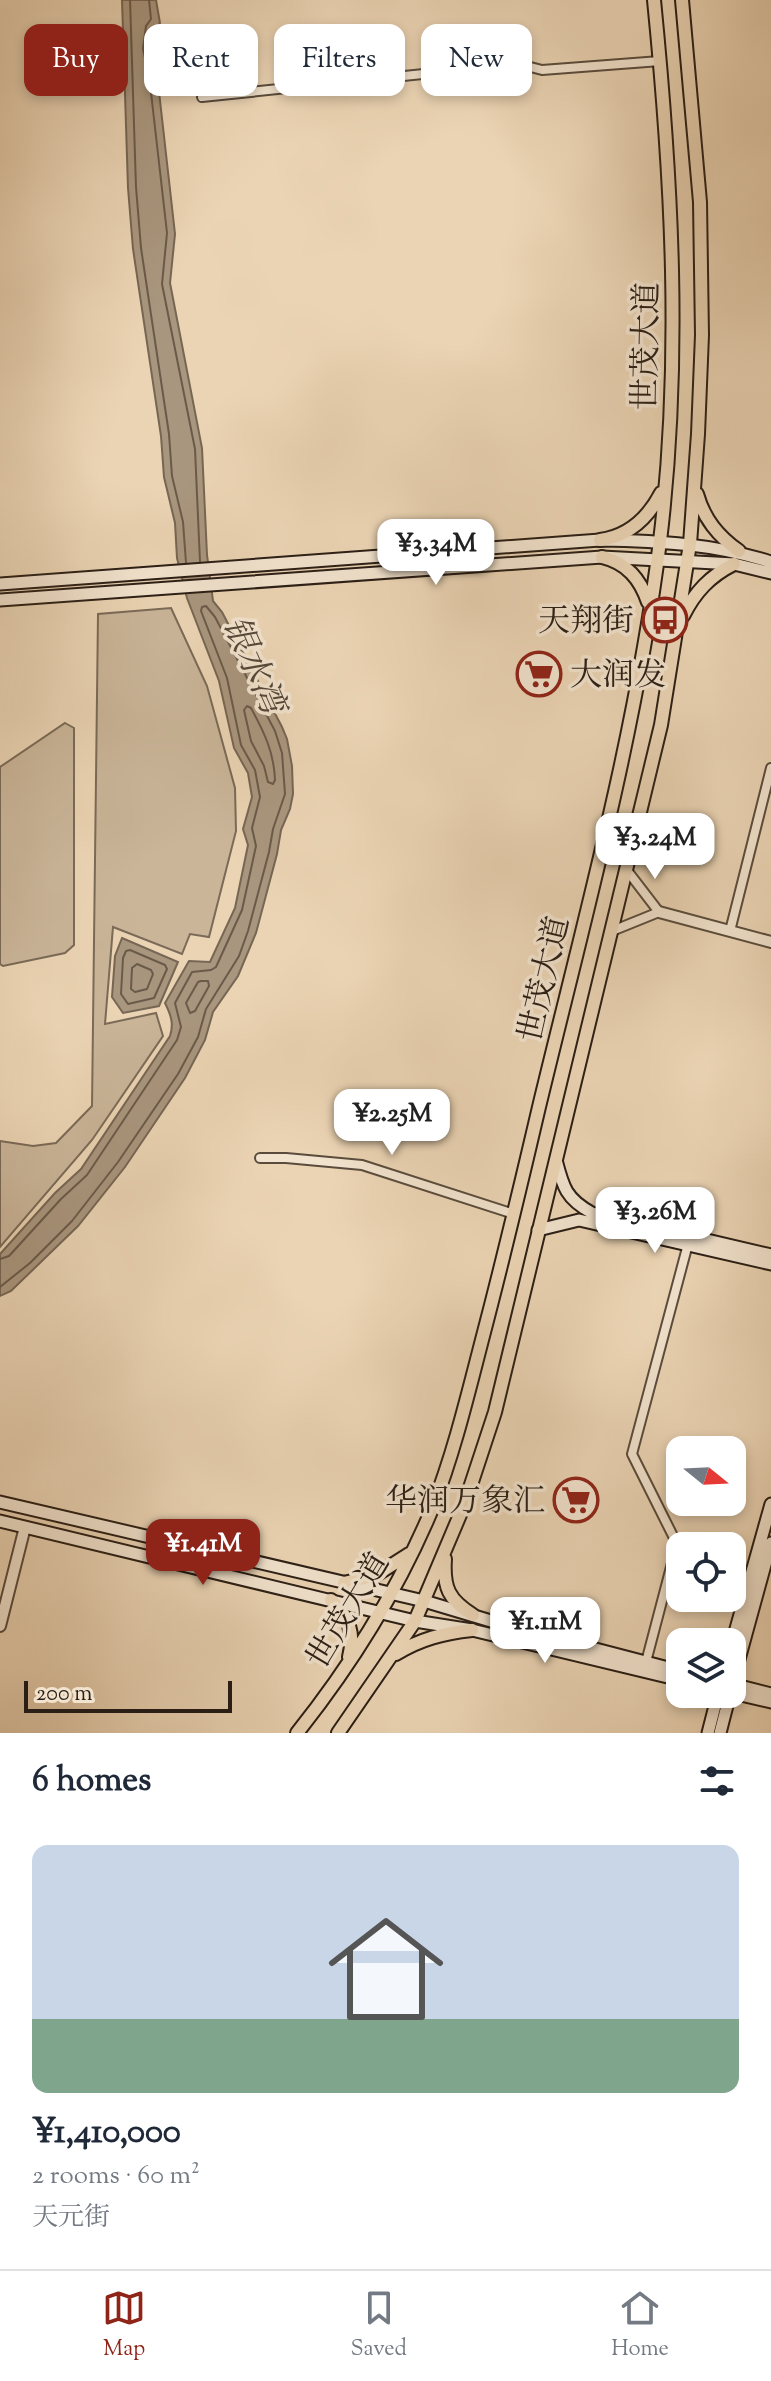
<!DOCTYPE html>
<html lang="en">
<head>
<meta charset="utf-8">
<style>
  body { margin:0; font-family:"Sorts Mill Goudy","Noto Serif SC",serif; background:#f6f6f7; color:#1f2937; height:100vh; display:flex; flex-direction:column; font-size:30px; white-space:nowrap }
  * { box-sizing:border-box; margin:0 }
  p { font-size:26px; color:#747a83 }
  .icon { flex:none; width:44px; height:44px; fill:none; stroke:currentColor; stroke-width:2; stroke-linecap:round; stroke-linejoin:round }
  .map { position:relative; height:1733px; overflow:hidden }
  .panel { display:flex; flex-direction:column; background:#fff; flex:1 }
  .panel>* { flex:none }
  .hud { position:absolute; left:24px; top:24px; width:724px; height:72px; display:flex; gap:16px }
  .needle { width:52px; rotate:108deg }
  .fabs { position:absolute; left:666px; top:1436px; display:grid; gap:16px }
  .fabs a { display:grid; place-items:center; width:80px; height:80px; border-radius:16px; background:#fff; box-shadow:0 4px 12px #0003; font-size:40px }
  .scale { position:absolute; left:24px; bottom:20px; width:208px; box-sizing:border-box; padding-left:8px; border:4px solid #2a1e15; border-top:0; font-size:22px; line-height:28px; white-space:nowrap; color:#2a1e15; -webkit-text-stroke:6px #f2e3ce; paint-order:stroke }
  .price { position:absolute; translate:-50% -68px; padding:0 18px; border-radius:16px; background:#fff; color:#222; font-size:26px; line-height:52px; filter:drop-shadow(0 2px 4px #0008) }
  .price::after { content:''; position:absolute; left:50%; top:48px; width:24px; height:18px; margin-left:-12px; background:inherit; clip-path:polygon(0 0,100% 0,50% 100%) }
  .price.selected { background:#8f2418; color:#fff }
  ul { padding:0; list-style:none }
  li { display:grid; align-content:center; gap:16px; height:424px; padding:0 32px }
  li+li { border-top:2px solid #e0e1e3 }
  li span { display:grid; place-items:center; height:248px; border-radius:16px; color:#555 }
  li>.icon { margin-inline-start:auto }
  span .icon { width:144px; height:144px; fill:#fffc; stroke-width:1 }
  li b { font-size:34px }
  h2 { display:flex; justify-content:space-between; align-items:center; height:96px; padding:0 32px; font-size:34px }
  .tag { padding:0 28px; border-radius:16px; background:#fff; box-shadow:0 4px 12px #0003; font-size:28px; line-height:72px }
  .tag.selected { background:#8f2418; color:#fff }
  .tab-bar { display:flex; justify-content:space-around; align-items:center; height:112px; border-top:2px solid #e0e1e3; background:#fff; font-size:22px; color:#747a83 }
  .tab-bar a { display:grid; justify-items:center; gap:4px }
  .tab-bar .selected { color:#8f2418 }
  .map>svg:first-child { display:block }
  .green { fill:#cab599; stroke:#7a6a57; stroke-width:2 }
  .water { fill:#a9967e; stroke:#766654; stroke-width:2 }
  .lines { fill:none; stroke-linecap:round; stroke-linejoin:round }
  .shore { stroke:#6a5a4a; stroke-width:2 }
  .minor-casing { stroke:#5a4c3d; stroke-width:12 }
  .tertiary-casing { stroke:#5a4c3d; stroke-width:14 }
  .secondary-casing { stroke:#2a1e15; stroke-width:15 }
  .primary-casing { stroke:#2a1e15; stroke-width:16 }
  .minor { stroke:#f2e3ce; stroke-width:8 }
  .tertiary { stroke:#f2e3ce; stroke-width:10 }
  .secondary { stroke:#f2e3ce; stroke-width:11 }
  .primary { stroke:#ebd4b4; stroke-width:12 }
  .labels { text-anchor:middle; stroke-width:7; stroke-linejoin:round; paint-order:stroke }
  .street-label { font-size:32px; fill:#2a1e15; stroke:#f2e3ce }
  .poi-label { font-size:32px; fill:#2a1e15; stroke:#f2e3ce; text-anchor:end }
  .water-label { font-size:34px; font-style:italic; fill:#56483a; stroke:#f2e3ce }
</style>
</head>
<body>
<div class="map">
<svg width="771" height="1733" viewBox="0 0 771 1733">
  <rect width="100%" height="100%" fill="#ebd4b4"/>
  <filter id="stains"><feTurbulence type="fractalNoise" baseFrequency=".0025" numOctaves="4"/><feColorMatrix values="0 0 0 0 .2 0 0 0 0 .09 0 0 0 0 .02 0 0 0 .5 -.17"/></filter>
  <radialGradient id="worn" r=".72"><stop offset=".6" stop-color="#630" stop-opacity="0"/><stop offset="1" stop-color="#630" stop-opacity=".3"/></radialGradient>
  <path class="green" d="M171,608L207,686L235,788L236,831L209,937L190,934L182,954L113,927L105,1024L156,1013L163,1036L92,1140L0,1247V1141L33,1146L56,1143L92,1106L98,614Z
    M65,723L74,728V945L65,953L3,966L0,964V767Z"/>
  <path class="water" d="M122,0H156L160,23C146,36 153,57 157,74L175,234L170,283L202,448L207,555L213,601L222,612L282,727L287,739L292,766L293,794L290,809L281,830L277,854L256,933L238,976L213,1012L205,1040L185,1078L125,1167L78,1226L11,1291L0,1296V1254L55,1193L81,1169L170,1036C174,1024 171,1015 165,1003L189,961L210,962L235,908L248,845L243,829L252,797L248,773L234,748L219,681L187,598L177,558L175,523L164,477L161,436L133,249L128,188Z
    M122,938L178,962L159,1006L123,1013L112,997L115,956Z"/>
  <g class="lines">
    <path class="shore" d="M130,0L136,187L141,248L169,434L172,476L183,522L186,563
      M149,0L151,19L146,26L143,49L149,75L167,233L162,284L195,449L200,562
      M247,706L251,708C264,732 274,752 275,780L273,784L268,782L264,766L251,741L244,710Z
      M130,950L165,965L167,969L154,998L128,1004L121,994L123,958L126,951Z
      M137,964L151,970L153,974L147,989L135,992L131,989L132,968Z
      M201,981H208L209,986L195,1011L190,1013L186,1003L198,982Z
      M0,1259L9,1256L61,1199L87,1175L177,1040L181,1027L175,1003L192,972L211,970L216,967L242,910L256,846L252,828L260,797L255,770L241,745L227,678L201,611L202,607L206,606L215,617L275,731L282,753L285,794L273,829L269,852L248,931L239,956L206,1009L198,1037L178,1074L118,1162L72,1221L30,1263L0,1287"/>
    <g class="minor-casing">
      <path id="minor" d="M202,97L519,64L542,70L660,61
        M612,931L659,912L626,869
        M730,931L771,768
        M260,1158H286L362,1165L514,1214
        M646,1662L677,1544L632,1454L688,1244"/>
    </g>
    <g class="tertiary-casing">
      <path id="tertiary" d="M659,912L771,942
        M0,1626L25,1527"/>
    </g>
    <g class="secondary-casing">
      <path id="secondary" d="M0,584L600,540C659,541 715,544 771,562
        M0,600L602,557L734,564L771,573
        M556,1160C563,1187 566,1199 592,1213L771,1255
        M538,1230L579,1220L771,1264
        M0,1502L424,1601L511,1627L680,1671
        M0,1521L415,1621L472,1630L680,1680
        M732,1643L771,1504
        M732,1684L771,1694
        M732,1685L771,1543
        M732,1693L771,1702
        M708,1733L718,1694
        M720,1733L730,1694"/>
    </g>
    <g class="primary-casing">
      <path id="primary" d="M697,494C704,519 718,536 739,551
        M600,540C629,536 648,518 661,493
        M602,557C627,563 640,579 648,602
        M683,616C695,592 710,576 734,564
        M445,1559C443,1588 449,1600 473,1615
        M344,1583L376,1575L409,1554
        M331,1600C349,1616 355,1633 349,1657
        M396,1654C420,1639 444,1633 472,1630
        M297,1733C352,1664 398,1590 432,1509C454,1453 468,1394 483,1336C503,1260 521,1184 539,1107C584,920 636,733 660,541C682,360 672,181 654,0
        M338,1733L415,1621L465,1503L495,1412L661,725L690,544L698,434L702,335L700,202L682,0"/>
    </g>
    <use href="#minor" class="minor"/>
    <use href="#tertiary" class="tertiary"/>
    <use href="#secondary" class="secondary"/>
    <use href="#primary" class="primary"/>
  </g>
  <defs>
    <g id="bus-ring" transform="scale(2.3)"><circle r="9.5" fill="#f2e3ce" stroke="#8f2418" stroke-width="1.5"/><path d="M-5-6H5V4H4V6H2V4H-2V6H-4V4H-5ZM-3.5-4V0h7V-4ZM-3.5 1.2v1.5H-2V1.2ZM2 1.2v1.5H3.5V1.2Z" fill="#8f2418"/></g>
    <g id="supermarket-ring" transform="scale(2.3)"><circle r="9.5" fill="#f2e3ce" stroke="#8f2418" stroke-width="1.5"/><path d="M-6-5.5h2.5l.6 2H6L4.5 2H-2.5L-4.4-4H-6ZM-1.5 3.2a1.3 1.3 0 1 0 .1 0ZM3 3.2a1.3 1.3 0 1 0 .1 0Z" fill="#8f2418"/></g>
  </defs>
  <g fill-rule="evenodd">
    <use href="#bus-ring" x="665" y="620"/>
    <use href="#supermarket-ring" x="539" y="674"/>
    <use href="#supermarket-ring" x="576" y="1500"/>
  </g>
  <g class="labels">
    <g class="street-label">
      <text transform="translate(645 346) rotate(-89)" y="11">世茂大道</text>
      <text transform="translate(543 979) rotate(-77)" y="11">世茂大道</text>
      <text transform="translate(347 1610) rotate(-59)" y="11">世茂大道</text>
    </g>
    <g class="poi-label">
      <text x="634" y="631">天翔街</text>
      <text x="570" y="685" text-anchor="start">大润发</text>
      <text x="545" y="1511">华润万象汇</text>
    </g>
    <g class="water-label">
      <text transform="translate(255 664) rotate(66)" y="12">银水湾</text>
    </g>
  </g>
  <rect width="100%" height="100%" filter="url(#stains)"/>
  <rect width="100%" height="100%" fill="url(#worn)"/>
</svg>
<div class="fabs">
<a><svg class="needle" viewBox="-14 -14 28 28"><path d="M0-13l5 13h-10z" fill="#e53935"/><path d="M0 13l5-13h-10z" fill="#747a83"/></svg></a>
<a><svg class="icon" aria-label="locate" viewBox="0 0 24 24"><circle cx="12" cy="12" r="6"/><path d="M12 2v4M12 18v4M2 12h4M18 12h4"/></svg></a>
<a><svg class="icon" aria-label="layers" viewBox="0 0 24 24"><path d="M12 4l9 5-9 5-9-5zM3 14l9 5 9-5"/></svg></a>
</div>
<div class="scale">200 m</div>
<b class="price" style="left:436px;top:587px">¥3.34M</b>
<b class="price" style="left:655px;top:881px">¥3.24M</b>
<b class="price" style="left:392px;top:1157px">¥2.25M</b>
<b class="price" style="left:655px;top:1255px">¥3.26M</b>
<b class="price selected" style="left:203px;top:1587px">¥1.41M</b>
<b class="price" style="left:545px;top:1665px">¥1.11M</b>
<div class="hud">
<a class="tag selected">Buy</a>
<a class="tag">Rent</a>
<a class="tag">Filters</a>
<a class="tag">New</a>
</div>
</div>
<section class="panel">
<h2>6 homes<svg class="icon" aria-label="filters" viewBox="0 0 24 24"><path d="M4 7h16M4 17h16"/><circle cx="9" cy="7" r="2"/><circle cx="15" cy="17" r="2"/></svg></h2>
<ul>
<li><span style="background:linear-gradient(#c9d6e8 70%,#7fa58c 0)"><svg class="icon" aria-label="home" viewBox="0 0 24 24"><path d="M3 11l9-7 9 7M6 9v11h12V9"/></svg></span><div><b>¥1,410,000</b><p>2 rooms · 60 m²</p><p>天元街</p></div></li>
</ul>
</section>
<nav class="tab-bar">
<a class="selected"><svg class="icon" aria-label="map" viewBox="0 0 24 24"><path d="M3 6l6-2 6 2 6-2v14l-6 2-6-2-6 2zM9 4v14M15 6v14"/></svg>Map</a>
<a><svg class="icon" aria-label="saved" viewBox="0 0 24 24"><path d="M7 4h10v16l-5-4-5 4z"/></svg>Saved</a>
<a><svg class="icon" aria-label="home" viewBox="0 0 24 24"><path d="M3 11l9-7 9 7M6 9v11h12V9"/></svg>Home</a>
</nav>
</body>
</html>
